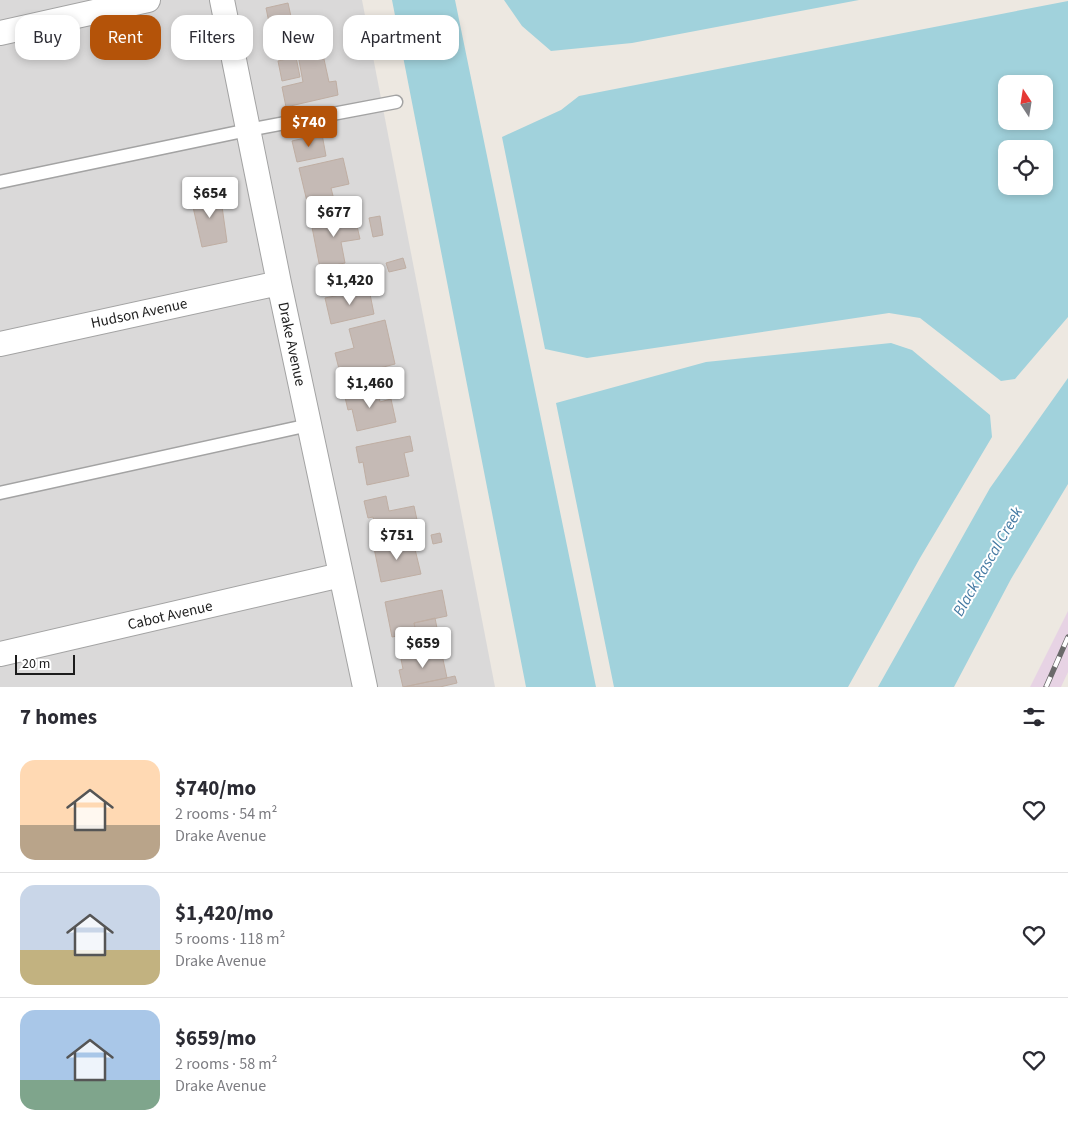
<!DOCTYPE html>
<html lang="en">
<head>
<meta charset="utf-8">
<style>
  body { margin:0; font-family:"Source Sans 3",sans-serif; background:#f7f7f7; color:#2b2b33; height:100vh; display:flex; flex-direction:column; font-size:19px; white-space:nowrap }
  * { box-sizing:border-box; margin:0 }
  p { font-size:16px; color:#7c7c81 }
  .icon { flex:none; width:28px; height:28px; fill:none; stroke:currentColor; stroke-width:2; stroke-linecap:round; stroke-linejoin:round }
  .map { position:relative; height:687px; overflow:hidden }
  .panel { display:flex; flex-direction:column; background:#fff; flex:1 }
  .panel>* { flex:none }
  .top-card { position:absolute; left:15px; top:15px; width:500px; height:45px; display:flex; gap:10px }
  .needle { width:32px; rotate:348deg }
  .controls { position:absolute; left:998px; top:75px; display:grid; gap:10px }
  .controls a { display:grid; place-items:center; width:55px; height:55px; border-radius:10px; background:#fff; box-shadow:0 2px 8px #0003; font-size:25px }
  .scale { position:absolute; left:15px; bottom:12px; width:60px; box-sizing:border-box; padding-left:5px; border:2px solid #1c1c1c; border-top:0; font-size:14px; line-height:18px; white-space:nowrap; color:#1c1c1c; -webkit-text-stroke:4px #fff; paint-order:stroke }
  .price { position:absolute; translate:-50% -42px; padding:0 11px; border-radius:5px; background:#fff; color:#222; font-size:16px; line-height:32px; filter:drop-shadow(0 1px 2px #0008) }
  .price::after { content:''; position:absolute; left:50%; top:30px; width:15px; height:11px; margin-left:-8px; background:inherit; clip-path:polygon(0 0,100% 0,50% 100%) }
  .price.on { background:#b45309; color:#fff }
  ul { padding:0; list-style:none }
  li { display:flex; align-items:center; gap:15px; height:125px; padding:0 20px }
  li+li { border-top:1px solid #e1e1e2 }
  li span { display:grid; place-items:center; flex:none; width:140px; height:100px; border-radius:15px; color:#555 }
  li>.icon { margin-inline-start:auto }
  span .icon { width:60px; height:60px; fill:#fffc; stroke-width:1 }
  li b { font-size:21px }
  h2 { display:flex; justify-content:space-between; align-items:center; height:60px; padding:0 20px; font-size:21px }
  .pill { padding:0 18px; border-radius:15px; background:#fff; box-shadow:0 2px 8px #0003; font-size:18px; line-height:45px }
  .pill.on { background:#b45309; color:#fff }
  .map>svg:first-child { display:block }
  .residential { fill:#dad9d9 }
  .industrial { fill:#e7d3e4 }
  .water { fill:#a1d2dc; fill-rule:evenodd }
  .building { fill:#c5bab5; stroke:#bfaea3 }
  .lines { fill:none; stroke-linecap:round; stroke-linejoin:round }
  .lane-casing { stroke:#a3a3a3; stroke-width:15 }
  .street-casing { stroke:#a3a3a3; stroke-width:26 }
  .lane { stroke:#fff; stroke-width:12 }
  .street { stroke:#fff; stroke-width:24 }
  .rail-casing { stroke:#6a6a6a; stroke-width:5.5 }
  .rail { stroke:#fff; stroke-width:4; stroke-dasharray:11; stroke-linecap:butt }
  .labels { text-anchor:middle; stroke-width:4; stroke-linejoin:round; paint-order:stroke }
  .street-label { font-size:15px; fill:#1c1c1c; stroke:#fff }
  .water-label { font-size:16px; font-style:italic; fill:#457aa3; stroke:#fff }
</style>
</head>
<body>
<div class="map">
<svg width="1068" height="687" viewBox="0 0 1068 687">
  <rect width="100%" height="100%" fill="#ede8e1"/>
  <path class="residential" d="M0,0H362L495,687H0Z"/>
  <path class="industrial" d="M1068,611V672L1061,687H1030Z"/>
  <path class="water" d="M392,0H455L596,687H526Z
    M504,0H859L632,43L551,51L522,26Z
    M1068,1V317L1015,379L1001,381L920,318L889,313L587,358L545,349L502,137L561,110L579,96ZM1006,84H1044V121H1006ZM1006,149H1044V186H1006Z
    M891,343L912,350L990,415L992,437L920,558L848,687H614L556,403L706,362Z
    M1068,378V484L1011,579L954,687H878L990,488Z"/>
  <path class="building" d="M288,3L292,21L312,17L318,44L279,53L277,41L273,42L266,8Z
    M322,50L329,82L336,81L338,95L286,107L282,87L303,82L298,55Z
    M296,57L300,77L282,81L278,61Z
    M322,134L326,156L297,162L292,141Z
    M343,158L349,184L331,188L336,208L310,214L299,168Z
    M220,192L227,242L202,247L191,198Z
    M354,213L360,239L341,242L345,263L320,268L311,222Z
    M380,216L383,235L373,237L369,218Z
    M403,258L406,268L389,272L386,263Z
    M365,269L369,289L342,295L338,275Z
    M369,289L374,314L331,324L325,298Z
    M385,320L395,364L345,377L343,368L339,369L335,353L354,348L349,329Z
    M364,389L365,393L378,390L380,402L391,399L396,422L357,431L352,409L348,410L344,393Z
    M410,436L413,451L404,453L409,476L367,485L363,462L359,463L356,447Z
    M386,496L389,511L414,506L419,529L377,538L373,517L368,518L364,501Z
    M440,533L442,542L433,544L431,535Z
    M413,541L421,574L381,582L374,548Z
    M442,590L447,616L414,623L416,632L392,637L385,602Z
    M435,618L437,628L416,632L414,623Z
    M441,650L447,678L403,687L399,670L403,669L401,659Z
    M455,676L457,683L440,687H404Z"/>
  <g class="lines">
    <g class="lane-casing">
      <path id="lane" d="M0,182L248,130L396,102
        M0,493L309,425"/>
    </g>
    <g class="street-casing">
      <path id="street" d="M222,0L279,283L365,687
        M0,33L148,0
        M0,344L279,283
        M0,654L341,575"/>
    </g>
    <use href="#lane" class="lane"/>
    <use href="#street" class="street"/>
    <g class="rail-casing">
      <path id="rail" d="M1046,687L1068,637"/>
    </g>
    <use href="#rail" class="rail"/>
  </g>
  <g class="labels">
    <g class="street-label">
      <text transform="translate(139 313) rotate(-12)" y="5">Hudson Avenue</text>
      <text transform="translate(292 344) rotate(78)" y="5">Drake Avenue</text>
      <text transform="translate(170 615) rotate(-13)" y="5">Cabot Avenue</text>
    </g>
    <g class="water-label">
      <text transform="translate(987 561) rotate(-60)" y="6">Black Rascal Creek</text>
    </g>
  </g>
</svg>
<div class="controls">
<a><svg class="needle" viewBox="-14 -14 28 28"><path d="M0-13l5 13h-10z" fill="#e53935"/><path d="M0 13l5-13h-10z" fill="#7c7c81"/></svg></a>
<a><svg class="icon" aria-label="locate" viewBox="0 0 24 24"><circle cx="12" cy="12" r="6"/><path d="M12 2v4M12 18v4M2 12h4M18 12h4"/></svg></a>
</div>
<div class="scale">20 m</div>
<b class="price on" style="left:309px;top:148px">$740</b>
<b class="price" style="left:210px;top:219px">$654</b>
<b class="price" style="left:334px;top:238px">$677</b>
<b class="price" style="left:350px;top:306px">$1,420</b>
<b class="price" style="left:370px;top:409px">$1,460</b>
<b class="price" style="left:397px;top:561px">$751</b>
<b class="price" style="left:423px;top:669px">$659</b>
<div class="top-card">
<a class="pill">Buy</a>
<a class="pill on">Rent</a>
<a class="pill">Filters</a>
<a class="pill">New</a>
<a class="pill">Apartment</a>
</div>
</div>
<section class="panel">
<h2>7 homes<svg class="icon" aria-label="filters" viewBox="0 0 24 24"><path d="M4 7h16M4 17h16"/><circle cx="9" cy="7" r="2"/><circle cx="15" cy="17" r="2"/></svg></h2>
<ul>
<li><span style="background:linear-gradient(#ffd9b3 65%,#b9a48a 0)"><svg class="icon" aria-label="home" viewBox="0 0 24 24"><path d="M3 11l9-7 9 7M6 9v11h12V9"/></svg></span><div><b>$740/mo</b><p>2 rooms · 54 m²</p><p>Drake Avenue</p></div><svg class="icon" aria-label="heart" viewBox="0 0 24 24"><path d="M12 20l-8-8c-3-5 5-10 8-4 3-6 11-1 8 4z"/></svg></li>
<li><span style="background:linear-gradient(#c9d6e8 65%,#c2b280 0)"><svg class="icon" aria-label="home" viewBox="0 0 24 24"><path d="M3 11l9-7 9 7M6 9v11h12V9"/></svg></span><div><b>$1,420/mo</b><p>5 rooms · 118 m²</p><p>Drake Avenue</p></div><svg class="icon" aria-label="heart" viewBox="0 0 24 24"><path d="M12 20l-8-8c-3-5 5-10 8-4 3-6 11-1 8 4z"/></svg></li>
<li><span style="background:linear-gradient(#a9c7e8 70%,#7fa58c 0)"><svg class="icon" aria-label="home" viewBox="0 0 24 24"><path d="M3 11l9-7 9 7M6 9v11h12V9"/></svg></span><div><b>$659/mo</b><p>2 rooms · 58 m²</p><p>Drake Avenue</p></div><svg class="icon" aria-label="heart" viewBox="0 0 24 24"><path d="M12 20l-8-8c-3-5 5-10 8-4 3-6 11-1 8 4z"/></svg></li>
</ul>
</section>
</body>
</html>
